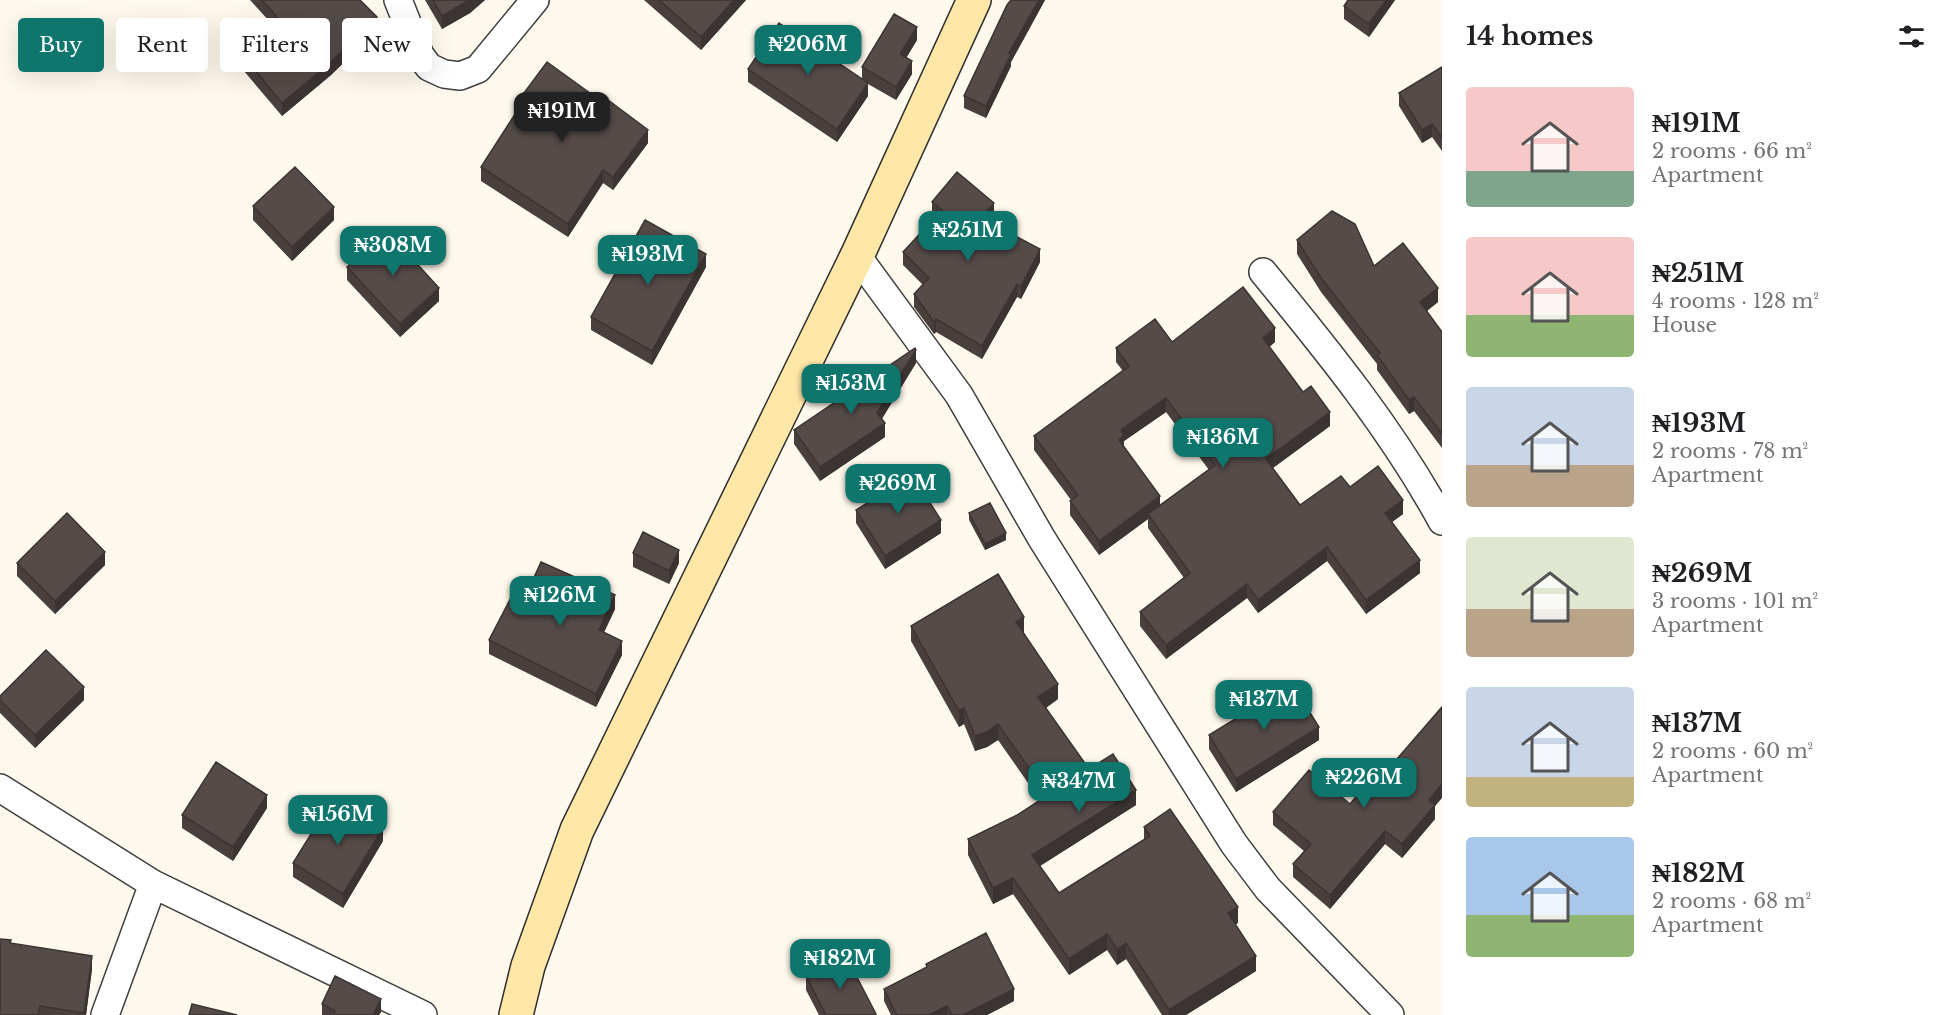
<!DOCTYPE html>
<html lang="en">
<head>
<meta charset="utf-8">
<style>
  body { margin:0; font-family:"Libre Baskerville",serif; background:#f6f6f6; color:#202124; height:100vh; display:flex; flex-direction:column; font-size:22px; white-space:nowrap }
  * { box-sizing:border-box; margin:0 }
  p { font-size:20px; color:#757577 }
  .icon { flex:none; width:33px; height:33px; fill:none; stroke:currentColor; stroke-width:2; stroke-linecap:round; stroke-linejoin:round }
  .map { position:relative; flex:1; overflow:hidden }
  .panel { display:flex; flex-direction:column; background:#fff; width:510px }
  .panel>* { flex:none }
  .top-card { position:absolute; left:18px; top:18px; width:570px; height:54px; display:flex; gap:12px }
  .price { position:absolute; translate:-50% -51px; padding:0 14px; border-radius:12px; background:#0f766e; color:#fff; font-size:20px; line-height:39px; filter:drop-shadow(0 2px 3px #0008) }
  .price::after { content:''; position:absolute; left:50%; top:36px; width:18px; height:14px; margin-left:-9px; background:inherit; clip-path:polygon(0 0,100% 0,50% 100%) }
  .price.current { background:#222; color:#fff }
  ul { padding:0; list-style:none }
  li { display:flex; align-items:center; gap:18px; height:150px; padding:0 24px }
  li span { display:grid; place-items:center; flex:none; width:168px; height:120px; border-radius:6px; color:#555 }
  li>.icon { margin-inline-start:auto }
  span .icon { width:72px; height:72px; fill:#fffc; stroke-width:1 }
  li b { font-size:26px }
  h2 { display:flex; justify-content:space-between; align-items:center; height:72px; padding:0 24px; font-size:26px }
  .tag { padding:0 21px; border-radius:6px; background:#fff; box-shadow:0 6px 24px #0002; font-size:21px; line-height:54px }
  .tag.current { background:#0f766e; color:#fff }
  main { display:flex; flex:1; min-height:0 }
  .map>svg:first-child { display:block }
  .lines { fill:none; stroke-linecap:round; stroke-linejoin:round }
  .minor-casing { stroke:#3f3f3f; stroke-width:30 }
  .secondary-casing { stroke:#2e2e2e; stroke-width:36 }
  .minor { stroke:#fff; stroke-width:27 }
  .secondary { stroke:#ffe7a7; stroke-width:33 }
  .wall { fill:#49403e; fill-rule:evenodd }
  .shaded-wall { fill:#3c3432 }
  .building { fill:#554b48; stroke:#3c3432; stroke-width:1.5 }
</style>
</head>
<body>
<main>
<div class="map">
<svg width="1442" height="1015" viewBox="0 0 1442 1015">
  <rect width="100%" height="100%" fill="#fff8ec"/>
  <g class="lines">
    <g class="minor-casing">
      <path id="minor" d="M398,0L420,55L429,67L444,74L460,76L478,69L535,0
        M857,256L959,395L1042,539L1234,844L1268,889L1390,1015
        M1263,272C1328,351 1393,431 1442,521
        M0,788L153,884L423,1015
        M105,1015L153,884"/>
    </g>
    <g class="secondary-casing">
      <path id="secondary" d="M516,1015L528,966L577,830L857,256L974,0"/>
    </g>
    <use href="#minor" class="minor"/>
    <use href="#secondary" class="secondary"/>
  </g>
  <path class="wall" d="M250,0H360L377,30L331,75L282,116L238,64V50L271,23Z
    M425,0H485L470,13L442,29Z
    M644,0H746L701,50Z
    M1011,0H1045L1011,62V66L986,118L964,108V96Z
    M1395,0L1369,37L1344,19V6Z
    M917,40L906,58L912,74L896,100L868,84V96L837,142L748,82V69L862,79V67Z
    M1442,67V151L1432,137L1422,143L1399,106V93Z
    M601,101L648,143L613,190L603,183L568,237L481,181V167L515,114V105Z
    M932,202L994,216L989,222L1040,262L1021,299L1017,297L982,359L936,332L934,334L914,307V294L923,285L903,265V252L935,218L932,215Z
    M253,206L334,220L292,261L253,220Z
    M1297,240L1374,266L1438,302L1427,311L1442,332V448L1414,411L1409,414L1377,370V364L1321,292L1297,254Z
    M347,267L439,301L400,337L347,280Z
    M706,267L652,365L591,330V317Z
    M1172,342H1275L1269,347L1303,392L1330,426L1273,468L1300,505L1350,487L1403,514L1392,522L1420,573L1366,614L1327,561L1258,613L1247,598L1166,659L1140,626V612L1184,578L1148,528V519L1099,555L1070,515V501L1071,500L1034,450V436L1123,371L1116,362V348ZM1166,412L1209,470L1160,505L1124,447V441Z
    M916,363L882,419L885,437L820,481L794,444V430Z
    M856,510L941,533L885,569L856,523Z
    M969,513L1006,540L985,550L969,520Z
    M633,553L679,563L669,584L633,567Z
    M17,563L105,565L55,614L17,576Z
    M527,593L615,609L604,632L622,655L596,707L489,654V640Z
    M911,626L1024,633L1058,699L1046,708L1089,769L1136,805L1040,866L1059,893L1144,839V827L1238,923L1235,924L1256,971L1186,1015H1162L1126,959L1117,965L1107,950L1069,975L1013,894L993,904L968,855V839L1019,814L1040,800L998,740L987,747L975,751L964,724L959,727L911,641Z
    M0,696L84,700L35,748L0,713Z
    M1209,735L1319,740L1236,792L1209,749Z
    M1435,805V819L1402,858L1385,844L1330,909L1293,877V864L1304,851L1273,825V812Z
    M267,808L233,861L182,828V815Z
    M383,841L343,908L293,877V863Z
    M11,943L92,969L86,1015H0Z
    M926,964L1014,1001L987,1015H891L884,1001V989L926,968Z
    M806,976L876,1015H819L806,990Z
    M322,1004L381,1012L379,1015H322Z"/>
  <path class="shaded-wall" d="M469,0H485L470,13L442,29V16Z
    M734,0H746L701,50V37Z
    M1039,0H1045L1011,62V66L986,118V106L1009,53Z
    M1386,0H1395L1369,37V24Z
    M377,17V30L331,75L282,116V103Z
    M917,27V40L900,68V54Z
    M912,61V74L896,100V87Z
    M868,83V96L837,142V129Z
    M1432,124V137L1422,143V130Z
    M648,130V143L613,190V177Z
    M603,170V183L568,237V224Z
    M994,203V216L981,231V218Z
    M334,207V220L292,261V247Z
    M1040,249V262L1021,299V287Z
    M706,254V267L652,365V351Z
    M1017,284V297L982,359V346Z
    M439,288V301L400,337V324Z
    M1438,288V302L1420,316V302Z
    M936,319V332L934,334V322Z
    M1275,328V342L1263,352V338Z
    M916,350V363L877,426V413Z
    M1414,397V411L1409,414V400Z
    M1166,398V412L1124,441V449L1119,440L1121,430Z
    M1330,412V426L1266,473V459Z
    M885,423V437L820,481V467Z
    M1160,496V509L1148,514V519L1099,555V541Z
    M1403,500V514L1385,527V513Z
    M941,520V533L885,569V556Z
    M1006,533V540L985,550V544Z
    M1327,547V561L1258,613V600Z
    M679,550V563L669,584V571Z
    M105,552V565L55,614V601Z
    M1420,560V573L1366,614V600Z
    M1247,584V598L1166,659V645Z
    M615,595V609L599,643V630Z
    M1024,617V633L1016,638V622Z
    M622,641V655L596,707V694Z
    M1058,684V699L1038,713V697Z
    M84,687V700L35,748V735Z
    M964,708V724L959,727V711Z
    M998,724V740L987,747L975,751V736Z
    M1319,727V740L1236,792V779Z
    M1442,784V798L1429,813V800Z
    M1136,790V805L1032,871V855Z
    M267,795V808L233,861V847Z
    M1435,805V819L1402,858V844Z
    M383,828V841L343,908V894Z
    M1385,831V844L1330,909V895Z
    M1013,878V894L993,904V888Z
    M1238,907V923L1228,929V913Z
    M1107,934V950L1069,975V959Z
    M1126,943V959L1117,965V949Z
    M92,956V969L86,1015H84Z
    M1256,956V971L1186,1015H1169V1010Z
    M1014,989V1001L987,1015H963Z
    M381,999V1012L379,1015H373Z
    M947,1006V1015H929Z"/>
  <path class="building" d="M262,0H360L377,17L331,62L282,103L238,50L277,17Z
    M433,0H469L442,16Z
    M659,0H734L701,37Z
    M1011,0H1039L1009,53L1011,54L986,106L964,96L1007,5Z
    M1348,0H1386L1369,24L1344,6Z
    M894,14L917,27L900,54L912,61L896,87L862,67Z
    M779,23L868,83L837,129L748,69Z
    M547,62L601,101L604,97L648,130L613,177L603,170L568,224L481,167L519,108L515,105Z
    M1442,67V138L1432,124L1422,130L1399,93Z
    M295,167L334,207L292,247L253,206Z
    M957,172L994,203L981,218L1040,249L1021,287L1017,284L982,346L936,319L934,322L914,294L929,278L903,252L942,210L932,202Z
    M1332,211L1355,224L1374,266L1403,243L1438,288L1420,302L1442,332V434L1414,397L1409,400L1377,355L1380,353L1321,278L1297,240Z
    M645,220L706,254L652,351L591,317Z
    M387,231L439,288L400,324L347,267Z
    M1243,287L1275,328L1263,338L1303,392L1311,386L1330,412L1266,459L1300,505L1341,476L1350,487L1378,466L1403,500L1385,513L1420,560L1366,600L1327,547L1258,600L1247,584L1166,645L1140,612L1190,573L1148,514L1215,465L1166,398L1121,430L1124,435L1119,440L1160,496L1099,541L1070,501L1078,495L1034,436L1129,366L1116,348L1155,319L1172,342Z
    M915,348L916,350L877,413L885,423L820,467L794,430Z
    M912,475L941,520L885,556L856,510Z
    M990,503L1006,533L985,544L969,513Z
    M67,513L105,552L55,601L17,563Z
    M643,532L679,550L669,571L633,553Z
    M541,562L615,595L599,630L622,641L596,694L489,640L516,588L527,593Z
    M998,574L1024,617L1016,622L1058,684L1038,697L1089,769L1113,754L1136,790L1032,855L1059,893L1150,836L1144,827L1170,809L1238,907L1228,913L1256,956L1169,1010L1126,943L1117,949L1107,934L1069,959L1013,878L993,888L968,839L1019,814L1048,795L998,724L987,732L975,736L964,708L959,711L911,626Z
    M46,650L84,687L35,735L0,700V696Z
    M1292,684L1319,727L1236,779L1209,735Z
    M1442,707V784L1429,800L1435,805L1402,844L1385,831L1330,895L1293,864L1311,844L1273,812L1309,770L1350,804L1385,762L1390,767Z
    M216,762L267,795L233,847L182,815Z
    M334,797L383,828L343,894L293,863Z
    M986,933L1014,989L963,1015H952L947,1006L929,1015H897L884,989L927,967L926,964Z
    M0,939L11,940L10,943L92,956L84,1013L40,1006L38,1015H0Z
    M846,956L876,1014L873,1015H826L806,976Z
    M335,976L381,999L373,1015H334L335,1011L322,1004Z
    M192,1004L237,1015H189Z"/>
</svg>
<b class="price" style="left:808px;top:76px">₦206M</b>
<b class="price current" style="left:562px;top:143px">₦191M</b>
<b class="price" style="left:968px;top:262px">₦251M</b>
<b class="price" style="left:393px;top:277px">₦308M</b>
<b class="price" style="left:648px;top:286px">₦193M</b>
<b class="price" style="left:851px;top:415px">₦153M</b>
<b class="price" style="left:1223px;top:469px">₦136M</b>
<b class="price" style="left:898px;top:515px">₦269M</b>
<b class="price" style="left:560px;top:627px">₦126M</b>
<b class="price" style="left:1264px;top:731px">₦137M</b>
<b class="price" style="left:1364px;top:809px">₦226M</b>
<b class="price" style="left:1079px;top:813px">₦347M</b>
<b class="price" style="left:338px;top:846px">₦156M</b>
<b class="price" style="left:840px;top:990px">₦182M</b>
<div class="top-card">
<a class="tag current">Buy</a>
<a class="tag">Rent</a>
<a class="tag">Filters</a>
<a class="tag">New</a>
</div>
</div>
<section class="panel">
<h2>14 homes<svg class="icon" aria-label="filters" viewBox="0 0 24 24"><path d="M4 7h16M4 17h16"/><circle cx="9" cy="7" r="2"/><circle cx="15" cy="17" r="2"/></svg></h2>
<ul>
<li><span style="background:linear-gradient(#f6c9c9 70%,#7fa58c 0)"><svg class="icon" aria-label="home" viewBox="0 0 24 24"><path d="M3 11l9-7 9 7M6 9v11h12V9"/></svg></span><div><b>₦191M</b><p>2 rooms · 66 m²</p><p>Apartment</p></div></li>
<li><span style="background:linear-gradient(#f6c9c9 65%,#8fb573 0)"><svg class="icon" aria-label="home" viewBox="0 0 24 24"><path d="M3 11l9-7 9 7M6 9v11h12V9"/></svg></span><div><b>₦251M</b><p>4 rooms · 128 m²</p><p>House</p></div></li>
<li><span style="background:linear-gradient(#c9d6e8 65%,#b9a48a 0)"><svg class="icon" aria-label="home" viewBox="0 0 24 24"><path d="M3 11l9-7 9 7M6 9v11h12V9"/></svg></span><div><b>₦193M</b><p>2 rooms · 78 m²</p><p>Apartment</p></div></li>
<li><span style="background:linear-gradient(#dfe7d0 60%,#b9a48a 0)"><svg class="icon" aria-label="home" viewBox="0 0 24 24"><path d="M3 11l9-7 9 7M6 9v11h12V9"/></svg></span><div><b>₦269M</b><p>3 rooms · 101 m²</p><p>Apartment</p></div></li>
<li><span style="background:linear-gradient(#c9d6e8 75%,#c2b280 0)"><svg class="icon" aria-label="home" viewBox="0 0 24 24"><path d="M3 11l9-7 9 7M6 9v11h12V9"/></svg></span><div><b>₦137M</b><p>2 rooms · 60 m²</p><p>Apartment</p></div></li>
<li><span style="background:linear-gradient(#a9c7e8 65%,#8fb573 0)"><svg class="icon" aria-label="home" viewBox="0 0 24 24"><path d="M3 11l9-7 9 7M6 9v11h12V9"/></svg></span><div><b>₦182M</b><p>2 rooms · 68 m²</p><p>Apartment</p></div></li>
</ul>
</section>
</main>
</body>
</html>
